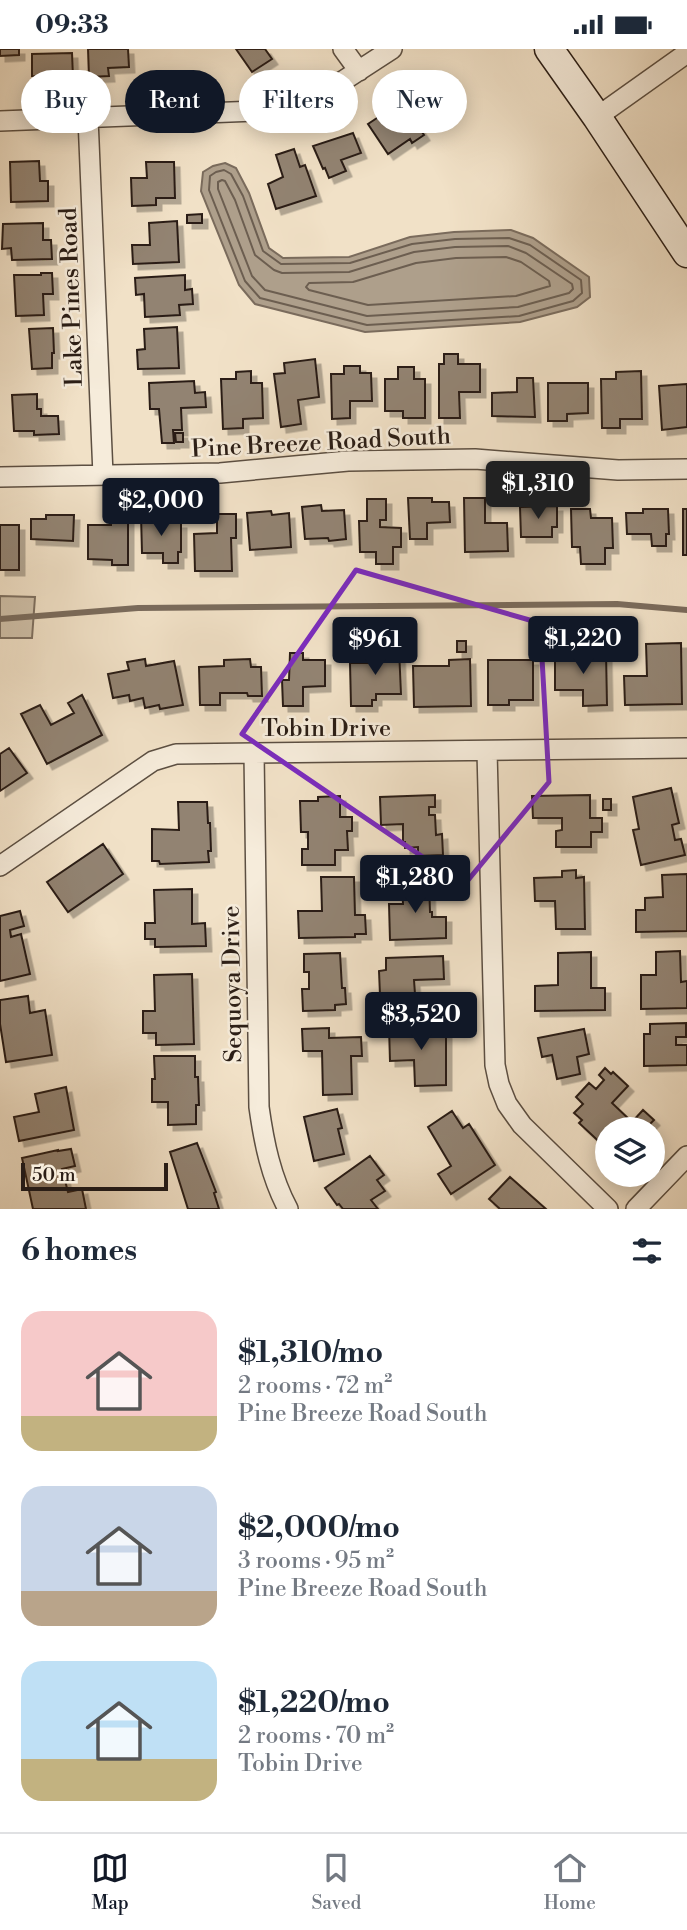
<!DOCTYPE html>
<html lang="en">
<head>
<meta charset="utf-8">
<style>
  body { margin:0; font-family:"Libre Bodoni",serif; background:#f6f6f7; color:#1f2937; height:100vh; display:flex; flex-direction:column; font-size:26px; white-space:nowrap }
  * { box-sizing:border-box; margin:0 }
  p { font-size:23px; color:#747a83 }
  .icon { flex:none; width:38px; height:38px; fill:none; stroke:currentColor; stroke-width:2; stroke-linecap:round; stroke-linejoin:round }
  .map { position:relative; height:1160px; overflow:hidden }
  .drawer { display:flex; flex-direction:column; background:#fff; flex:1 }
  .drawer>* { flex:none }
  .guide { position:absolute; left:21px; top:21px; width:646px; height:63px; display:flex; gap:14px }
  .tools { position:absolute; left:595px; top:1068px; display:grid; gap:14px }
  .tools a { display:grid; place-items:center; width:70px; height:70px; border-radius:50%; background:#fff; box-shadow:0 4px 18px #0003; font-size:35px }
  .scale { position:absolute; left:21px; bottom:18px; width:147px; box-sizing:border-box; padding-left:7px; border:4px solid #2b1e16; border-top:0; font-size:19px; line-height:24px; white-space:nowrap; color:#2b1e16; -webkit-text-stroke:5px #f6ecdb; paint-order:stroke }
  .price { position:absolute; translate:-50% -60px; padding:0 16px; border-radius:7px; background:#111827; color:#fff; font-size:23px; line-height:46px; filter:drop-shadow(0 2px 4px #0008) }
  .price::after { content:''; position:absolute; left:50%; top:42px; width:21px; height:16px; margin-left:-10px; background:inherit; clip-path:polygon(0 0,100% 0,50% 100%) }
  .price.active { background:#222; color:#fff }
  ul { padding:0; list-style:none }
  li { display:flex; align-items:center; gap:21px; height:175px; padding:0 21px }
  li span { display:grid; place-items:center; flex:none; width:196px; height:140px; border-radius:21px; color:#555 }
  li>.icon { margin-inline-start:auto }
  span .icon { width:84px; height:84px; fill:#fffc; stroke-width:1 }
  li b { font-size:30px }
  h2 { display:flex; justify-content:space-between; align-items:center; height:84px; padding:0 21px; font-size:30px }
  .tag { padding:0 24px; border-radius:32px; background:#fff; box-shadow:0 4px 18px #0003; font-size:24px; line-height:63px }
  .tag.active { background:#111827; color:#fff }
  .status { display:flex; justify-content:space-between; align-items:center; height:49px; padding:0 35px; background:#fff; direction:ltr }
  .status svg { height:19px; fill:currentColor }
  .tab-bar { display:flex; justify-content:space-around; align-items:center; height:98px; border-top:2px solid #e0e1e3; background:#fff; font-size:19px; color:#747a83 }
  .tab-bar a { display:grid; justify-items:center; gap:4px }
  .tab-bar .active { color:#111827 }
  .map>svg:first-child { display:block }
  .green { fill:#cfc0a9; stroke:#7d6f60; stroke-width:2 }
  .water { fill:#ae9f8b; stroke:#7a6b5c; stroke-width:2 }
  .lines { fill:none; stroke-linecap:round; stroke-linejoin:round }
  .shore { stroke:#6c5e50; stroke-width:2 }
  .stream { stroke:#7a6b5c; stroke-width:6 }
  .building { fill:#928372; stroke:#2b1e16; stroke-width:2; filter:url(#shadow) }
  .street-casing { stroke:#5c4f42; stroke-width:22 }
  .secondary-casing { stroke:#2b1e16; stroke-width:31 }
  .street { stroke:#f6ecdb; stroke-width:19 }
  .secondary { stroke:#f6ecdb; stroke-width:28 }
  .marked { fill:none; stroke:#7b2cbf; stroke-width:5; stroke-linejoin:round }
  .labels { text-anchor:middle; stroke-width:5; stroke-linejoin:round; paint-order:stroke }
  .street-label { font-size:24px; fill:#2b1e16; stroke:#f6ecdb }
</style>
</head>
<body>
<div class="status"><b>09:33</b><svg viewBox="0 0 49 12"><path d="M0 12V9h3v3zM5 12V6h3v6zM10 12V3h3v9zM15 12V0h3v12zM26 1h20v11H26zM47 4h2v5h-2z"/></svg></div>
<div class="map">
<svg width="687" height="1160" viewBox="0 0 687 1160">
  <defs>
    <filter id="shadow"><feDropShadow dx="5.5" dy="5.5" stdDeviation="0" flood-color="#0004"/></filter>
  </defs>
  <rect width="100%" height="100%" fill="#f1e1c7"/>
  <filter id="stains"><feTurbulence type="fractalNoise" baseFrequency=".00286" numOctaves="4"/><feColorMatrix values="0 0 0 0 .2 0 0 0 0 .09 0 0 0 0 .02 0 0 0 .5 -.17"/></filter>
  <radialGradient id="worn" r=".72"><stop offset=".6" stop-color="#630" stop-opacity="0"/><stop offset="1" stop-color="#630" stop-opacity=".3"/></radialGradient>
  <path class="green" d="M0,547L35,548L32,589H0Z"/>
  <path class="water" d="M225,114L236,119L249,144L269,199L283,209L349,208L410,188L454,183L511,181L533,189L589,228L590,248L577,258L520,273L365,283L255,255L239,236L201,142L203,123L213,117Z"/>
  <g class="lines">
    <path class="shore" d="M224,121L231,125L243,147L263,202L281,215L350,214L412,195L455,190L509,189L530,196L581,231L582,244L573,252L519,267L367,276L260,249L245,232L209,141L210,127L216,123Z
      M222,131L225,132L235,151L255,206L274,221L282,224L349,223L414,203L455,198L508,197L526,204L572,235L573,240L569,244L518,258L367,267L265,241L252,227L218,140V133Z
      M506,208L521,213L549,232L550,237L516,247L368,256L309,241L306,238L309,234L353,233L416,214L456,209Z"/>
    <path class="stream" d="M0,570L138,559L617,555L687,561"/>
  </g>
  <path class="building" d="M0,0H19V6L0,7Z
    M88,0H128L129,18L108,19L109,27L89,28Z
    M236,0H265L272,10L252,23Z
    M72,4L73,28L32,27V5Z
    M397,45L424,86L412,94L410,90L388,105L368,75L386,63L382,56Z
    M353,84L361,104L341,111L346,122L329,129L325,119L323,120L313,97Z
    M294,100L300,118L305,116L316,147L276,160L268,135L283,128L276,106Z
    M39,112L40,132H48V152L11,153L10,113Z
    M146,113H174L175,149H156V156L132,157L131,129H147Z
    M202,165V174H187V166Z
    M177,172L179,213L133,215L132,196H150L149,174Z
    M43,174V191H51L52,210L12,211L11,199L2,200L3,175Z
    M41,224H52L53,245H43L44,266L16,267L14,226H41Z
    M185,226V241L192,240L193,255L179,256L180,266L145,268L144,245L136,246L135,229Z
    M177,278L179,319L138,320L137,301L145,300L144,280Z
    M53,279L54,304H52V319L32,320L29,280Z
    M444,305H458V315H480V343H459L460,369H439V315H444Z
    M315,310L319,348L298,351L301,375L281,378L274,325L285,324L284,314Z
    M344,317H360V324H371L372,352H350V369L332,370L331,325H344Z
    M398,318H414V330H425V369H403V362H385V330H398Z
    M251,322V334H262L263,369L243,370V379L223,380L221,330H236V323Z
    M641,322L642,370H620V379H602L601,330H616V323Z
    M517,329H533L535,368L492,367V344L517,343Z
    M194,332L195,344L205,343L206,358L181,359L182,381H173L174,394H162L159,360H150L149,334Z
    M548,334H588V364L567,365V372H548Z
    M687,335V378L662,381L659,337Z
    M37,345V360H41V367H58L59,385L34,386V382H14L12,346Z
    M175,384H183V393H176Z
    M408,449H432V453H449L450,473L427,474V490H410Z
    M464,449H485V474H507L508,502L465,503Z
    M367,450H386V471H380V478L401,479V498H393V515H376V503H360L359,472H367Z
    M321,456L322,462L344,461L346,490L329,492L328,489L305,490L302,458Z
    M557,457V478H552V488H521L520,458Z
    M571,460H590L591,469H612L613,499H605V515H581L580,498H572Z
    M643,460H668L669,485H666V497H652L651,485H627L626,464H643Z
    M683,460H687V506H683Z
    M271,462L272,466L289,464L291,498L250,501L247,464Z
    M217,465H236V489H231L232,522H195L194,485L217,484Z
    M46,466H74L73,492L31,490V470H46Z
    M141,466H161V474H181V503H178V514H163V504H142Z
    M111,467H128V516H112V511L88,510V476H111Z
    M0,476H19V521H0Z
    M457,592H466V603H457Z
    M681,594L682,655L625,656L624,627H647L646,595Z
    M369,600H399L401,645H376V651H372V657H351L350,614H369Z
    M606,603L607,656L583,657V641H555V604Z
    M290,604H303V611H325V637L303,638V657H283L282,631H289Z
    M145,610L146,617L174,612L183,656L160,660L159,656L145,659L143,649L130,652L129,646L113,649L108,625L129,621L127,613Z
    M250,610L251,618H261L262,647H248L247,644H220V656H200L199,618L224,617V611Z
    M470,610L471,657L414,658L413,617H449V611Z
    M488,611H533V651H509V656H488Z
    M82,646L102,686L47,715L21,665L40,656L51,676L74,664L68,654Z
    M9,699L27,724L0,742V705Z
    M671,739L679,774L672,776L675,791L681,790L685,806L641,816L633,781L639,780L633,748Z
    M435,746V758H429V766H435L436,786L442,785L443,806L418,807V798L405,799V793H403V775L381,776L380,748Z
    M590,746V769H602V783H591V798H556V782L562,781V769H533L532,747Z
    M340,747V768H352V782H347L348,801H335V816H302V800H308V783H301L300,752H318V748Z
    M603,750H611V761H603Z
    M178,753H207L208,774H210L211,802H208L209,813L160,815L159,812H152V780L179,781Z
    M103,795L123,825L68,863L47,833Z
    M576,821V829L584,828L585,880H556L555,852H535L534,829L562,828V822Z
    M687,825V882L636,883V861H645V849L663,848L662,826Z
    M321,828H354L355,866H365L366,885H355V888L299,889L298,862H322Z
    M402,833H429L430,863H432V868H446V889L390,891L389,855H403Z
    M192,840V875L205,874L206,897L155,898V890H145V874H155L154,841Z
    M20,862L24,877L10,881L11,888L21,885L30,925L0,932V867Z
    M680,902L681,933L687,932V959L641,960V926H656V903Z
    M591,903V939H605V961L535,962V937L558,936V904Z
    M340,904L342,939H345L346,955L335,956V961L303,962L302,940H309V923H304V905Z
    M443,907L444,930L414,931L415,945H422V960H403V966H392V961H387L386,946H380L379,922L386,921V909Z
    M192,925L194,995L156,996V984H143V962H155L154,926Z
    M28,947L30,964L45,961L52,1006L6,1013L0,975V951Z
    M686,974V988H676V996H687V1016L644,1017V985H650V975Z
    M446,977V1036L415,1037L414,1011L390,1012L389,978Z
    M329,979V989L361,988L362,1007H351L352,1045L323,1046L322,1002H303L302,980Z
    M584,980L589,1005L577,1008L580,1025L557,1030L552,1006L542,1008L538,989Z
    M154,1007H195V1028H198L199,1056H196V1075L168,1076V1053H152V1030H155Z
    M605,1019L611,1025L613,1023L628,1037L612,1054L632,1073L643,1061L654,1071L645,1080H607V1100L579,1074L582,1071L574,1064L583,1055L576,1048L589,1034L596,1040L604,1031L599,1026Z
    M66,1038L74,1081L19,1092L14,1068L39,1063L35,1045Z
    M337,1060L342,1079L338,1080L344,1105L314,1112L304,1068Z
    M452,1062L463,1079L469,1075L495,1116L451,1145L438,1125L451,1117L428,1078Z
    M197,1094L216,1143L214,1144L219,1160H188L170,1103Z
    M71,1100L75,1117L62,1120L68,1143L82,1140L86,1160H33L22,1109L58,1101V1102Z
    M370,1107L384,1126L377,1131L385,1142L371,1151L378,1160H343L339,1155L337,1156L325,1139Z
    M510,1128L546,1160H500L489,1150Z"/>
  <g class="lines">
    <g class="street-casing">
      <path id="street" d="M343,0L359,22
        M597,68L687,4
        M88,69L103,426
        M0,72L280,61L315,50L392,0
        M0,428L220,424L348,412L475,410L618,421L687,420
        M487,702L495,1016L499,1035L507,1055L522,1076L608,1160
        M254,704L259,1058C264,1094 271,1128 288,1160
        M0,817L153,712L176,705L687,699
        M636,1160L687,1107"/>
    </g>
    <g class="secondary-casing">
      <path id="secondary" d="M549,0L597,68L687,204"/>
    </g>
    <use href="#street" class="street"/>
    <use href="#secondary" class="secondary"/>
  </g>
  <path class="marked" d="M356,521L540,574L549,733L464,836L242,685Z"/>
  <g class="labels">
    <g class="street-label">
      <text transform="translate(71 248) rotate(-92)" y="8">Lake Pines Road</text>
      <text transform="translate(321 393) rotate(-3)" y="8">Pine Breeze Road South</text>
      <text x="326" y="687">Tobin Drive</text>
      <text transform="translate(232 935) rotate(-91)" y="8">Sequoya Drive</text>
    </g>
  </g>
  <rect width="100%" height="100%" filter="url(#stains)"/>
  <rect width="100%" height="100%" fill="url(#worn)"/>
</svg>
<div class="tools">
<a><svg class="icon" aria-label="layers" viewBox="0 0 24 24"><path d="M12 4l9 5-9 5-9-5zM3 14l9 5 9-5"/></svg></a>
</div>
<div class="scale">50 m</div>
<b class="price active" style="left:538px;top:472px">$1,310</b>
<b class="price" style="left:161px;top:489px">$2,000</b>
<b class="price" style="left:583px;top:627px">$1,220</b>
<b class="price" style="left:375px;top:628px">$961</b>
<b class="price" style="left:415px;top:866px">$1,280</b>
<b class="price" style="left:421px;top:1003px">$3,520</b>
<div class="guide">
<a class="tag">Buy</a>
<a class="tag active">Rent</a>
<a class="tag">Filters</a>
<a class="tag">New</a>
</div>
</div>
<section class="drawer">
<h2>6 homes<svg class="icon" aria-label="filters" viewBox="0 0 24 24"><path d="M4 7h16M4 17h16"/><circle cx="9" cy="7" r="2"/><circle cx="15" cy="17" r="2"/></svg></h2>
<ul>
<li><span style="background:linear-gradient(#f6c9c9 75%,#c2b280 0)"><svg class="icon" aria-label="home" viewBox="0 0 24 24"><path d="M3 11l9-7 9 7M6 9v11h12V9"/></svg></span><div><b>$1,310/mo</b><p>2 rooms · 72 m²</p><p>Pine Breeze Road South</p></div></li>
<li><span style="background:linear-gradient(#c9d6e8 75%,#b9a48a 0)"><svg class="icon" aria-label="home" viewBox="0 0 24 24"><path d="M3 11l9-7 9 7M6 9v11h12V9"/></svg></span><div><b>$2,000/mo</b><p>3 rooms · 95 m²</p><p>Pine Breeze Road South</p></div></li>
<li><span style="background:linear-gradient(#bfe0f5 70%,#c2b280 0)"><svg class="icon" aria-label="home" viewBox="0 0 24 24"><path d="M3 11l9-7 9 7M6 9v11h12V9"/></svg></span><div><b>$1,220/mo</b><p>2 rooms · 70 m²</p><p>Tobin Drive</p></div></li>
</ul>
</section>
<nav class="tab-bar">
<a class="active"><svg class="icon" aria-label="map" viewBox="0 0 24 24"><path d="M3 6l6-2 6 2 6-2v14l-6 2-6-2-6 2zM9 4v14M15 6v14"/></svg>Map</a>
<a><svg class="icon" aria-label="saved" viewBox="0 0 24 24"><path d="M7 4h10v16l-5-4-5 4z"/></svg>Saved</a>
<a><svg class="icon" aria-label="home" viewBox="0 0 24 24"><path d="M3 11l9-7 9 7M6 9v11h12V9"/></svg>Home</a>
</nav>
</body>
</html>
